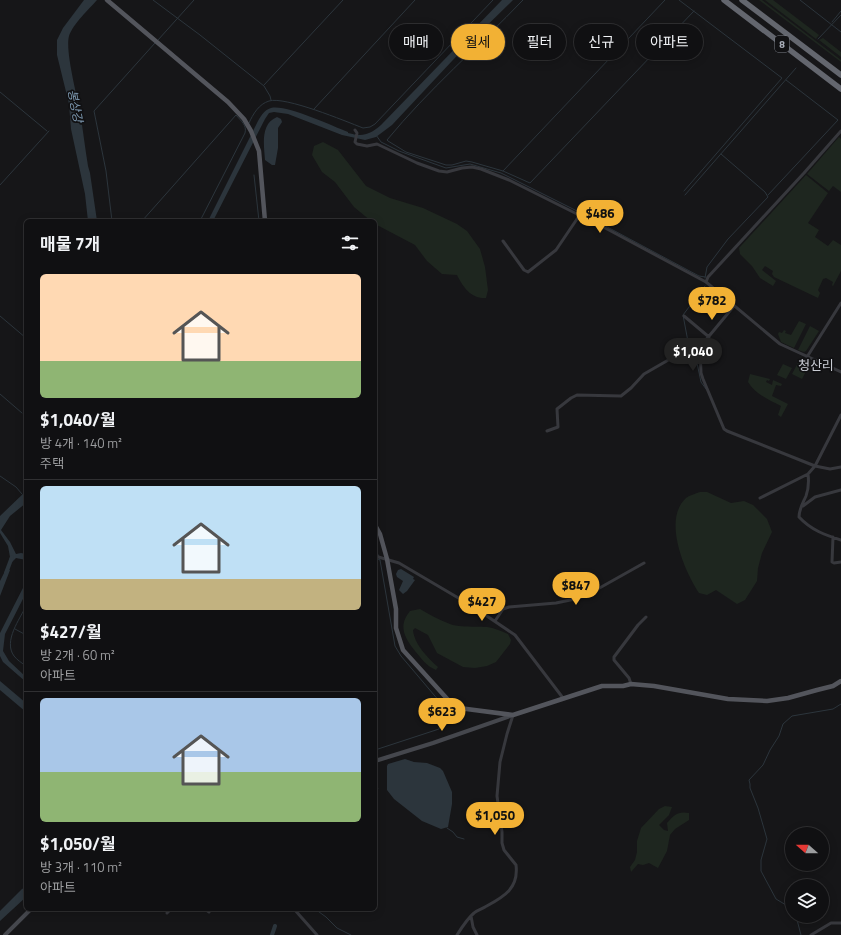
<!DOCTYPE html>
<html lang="ko">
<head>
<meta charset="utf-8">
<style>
  body { margin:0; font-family:"Titillium Web","Noto Sans KR",sans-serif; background:#1e1e20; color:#f1f3f6; height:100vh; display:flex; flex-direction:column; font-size:15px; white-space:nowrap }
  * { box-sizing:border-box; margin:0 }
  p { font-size:13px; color:#9c9d9f }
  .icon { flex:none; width:22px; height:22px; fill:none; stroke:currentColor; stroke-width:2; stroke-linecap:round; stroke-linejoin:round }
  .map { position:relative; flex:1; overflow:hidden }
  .sheet { position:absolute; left:24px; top:219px; width:353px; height:692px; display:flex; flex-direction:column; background:#101012; border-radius:6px; box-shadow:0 2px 10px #0003,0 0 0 1px #303032 }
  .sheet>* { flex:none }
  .top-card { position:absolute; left:389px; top:24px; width:380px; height:36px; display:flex; gap:8px }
  .needle { width:26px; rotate:291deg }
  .tools { position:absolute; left:785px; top:827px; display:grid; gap:8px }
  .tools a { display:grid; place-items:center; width:44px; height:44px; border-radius:50%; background:#101012; box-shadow:0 2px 10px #0003,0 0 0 1px #303032; font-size:20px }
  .price { position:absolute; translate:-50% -34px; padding:0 9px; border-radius:14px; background:#f2b134; color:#111; font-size:13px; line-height:26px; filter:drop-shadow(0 1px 2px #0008) }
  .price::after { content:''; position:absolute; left:50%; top:24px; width:12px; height:9px; margin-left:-6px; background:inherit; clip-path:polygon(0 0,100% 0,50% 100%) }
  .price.on { background:#222; color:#fff }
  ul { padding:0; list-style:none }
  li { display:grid; align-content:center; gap:8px; height:212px; padding:0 16px }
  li+li { border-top:1px solid #303032 }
  li span { display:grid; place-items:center; height:124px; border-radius:6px; color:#555 }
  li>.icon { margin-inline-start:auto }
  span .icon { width:72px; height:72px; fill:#fffc; stroke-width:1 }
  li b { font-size:17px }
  h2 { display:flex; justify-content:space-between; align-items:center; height:48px; padding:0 16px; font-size:17px }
  .pill { padding:0 14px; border-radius:18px; background:#101012; box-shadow:0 2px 10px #0003,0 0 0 1px #303032; font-size:14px; line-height:36px }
  .pill.on { background:#f2b134; color:#111 }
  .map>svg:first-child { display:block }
  .green { fill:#1e261f }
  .water { fill:#2c353c }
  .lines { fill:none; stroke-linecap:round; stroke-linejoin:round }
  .stream { stroke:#2c353c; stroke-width:1 }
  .canal { stroke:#2c353c; stroke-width:4 }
  .street { stroke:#37383d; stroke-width:3 }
  .secondary { stroke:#45474d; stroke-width:4 }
  .primary { stroke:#53555c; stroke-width:4.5 }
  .highway { stroke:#63666e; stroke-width:5.5 }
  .labels { text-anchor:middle; stroke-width:3.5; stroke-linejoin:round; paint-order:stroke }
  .shield { fill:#111113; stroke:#7b7e86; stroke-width:1 }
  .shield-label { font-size:10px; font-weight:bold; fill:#a8adb8 }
  .water-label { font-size:12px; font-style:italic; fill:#7f9bb3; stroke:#111113 }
  .quarter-label { font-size:13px; fill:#c9ccd4; stroke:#111113 }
</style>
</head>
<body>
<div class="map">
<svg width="841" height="935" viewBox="0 0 841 935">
  <rect width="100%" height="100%" fill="#161618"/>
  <path class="green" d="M759,0H762L841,60V62Z
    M765,0H773L819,35L816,39Z
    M823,38L841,52V57L819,40Z
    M839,137L841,139V192L833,186L829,191L807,174Z
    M323,142L338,150L366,186L390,198L423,208L457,224L467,231L480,249L485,267L488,290L486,298C471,299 463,287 457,275L442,274L427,261L415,245L377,225L375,224V221H371L354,207L335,182L322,172L312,155L314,146Z
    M806,175L828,193L808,223L819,230L815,237L828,246L833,240L841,245V271L833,286L832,285L833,282L826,278L823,279L818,290L820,293L818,298L774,277L772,274L773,271L765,266L762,270L776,281L773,286L760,278L752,266L740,254L739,248Z
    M799,321L806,324L794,348L781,342L778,334L779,332L782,333L784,330L786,331L785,333L791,335Z
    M810,326L819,331L806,351L804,352L798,350Z
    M801,357L811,362L802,379L792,374Z
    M783,364L792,368L786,379L777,375Z
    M750,374L770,379L769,381L767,380L766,382L772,385L773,380L782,384L781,386L776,385L772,396L788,404L781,417L778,415L781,406C769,400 755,394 748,382Z
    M700,492H707L731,503L744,501L753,505L767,519L772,532L762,553L758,568L757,581L745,600L737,604L716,590L707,595L699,593C685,572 662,520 686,498C690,495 695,494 700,492Z
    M420,609C430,615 439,620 450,624C461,628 476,626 487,627C494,628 501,631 508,634L511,640L510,644L496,662L487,666L475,668L463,667L437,653L428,635L415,628L413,630C414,644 428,658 438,667L436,670C426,666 422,659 415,651C404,637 398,626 410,611Z
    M665,806L672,807L669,815L659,825L664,830L668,831L667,823C674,815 678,811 689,813V820L675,829L670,835L667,851L658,868L649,863L643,865L638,864L631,872L630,867L635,860L637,852V841L641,828L659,809Z"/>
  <path class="water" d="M84,0H97C89,9 73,24 69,36C65,51 77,95 80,112C83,130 85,148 88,166L90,173L97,221H88L85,194L71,129L69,104L57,55V40L63,28Z
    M502,0H513L467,45L392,125L376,137L365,140L342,135L288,114L274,112L269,113L265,119L213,221H208L257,123C260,117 264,110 271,108C286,104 332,126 348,132V133C363,137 369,135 381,125Z
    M277,117L281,119L282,122L278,128V148L275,165H272L265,160C264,145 260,124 277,117Z
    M26,491V503L10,516L1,530L10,542L16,554L21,553L26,554V560L16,558L12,562L9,561L10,557L8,546L0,533V516Z
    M6,569L10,570L0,596V581Z
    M401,569L414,577L413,579L415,580L407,591L403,594L399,590L403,581L397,577L396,574L398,570Z
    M26,582V593L5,634L3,651L9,661L26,677V682L3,662L0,656V633Z
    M0,681L26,703V712L0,690Z
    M405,759L414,762L427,763L440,768L443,771L452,792V804L448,827L441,829L422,821L394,799L387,790V766L388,764Z
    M26,887V897L0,921V911L22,889Z"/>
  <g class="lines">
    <path class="stream" d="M153,0L200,35L264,86L270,96L271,100
      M523,0C478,47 428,90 387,140L388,141L406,152L446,165H452L466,161L472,162L503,171L530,183L694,11
      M679,0L782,78L684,191
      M800,0L841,32
      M832,22L841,11
      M818,39L841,15
      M158,40L194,0
      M264,85L343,0
      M0,92L47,131
      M314,109L415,0
      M249,123C253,114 259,104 269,101C285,96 345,121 363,128L370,127L375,124L493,0
      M376,135L381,142L399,151L446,168L470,164L501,173L583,214L699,276L705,277
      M503,171L665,0
      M254,175L259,221
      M0,185L49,131
      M685,195L796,68
      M768,195L838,120L786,80
      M112,221L106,171L94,111L155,43
      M142,221L236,115C241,121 247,125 245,133L200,221
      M705,278L707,267L728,239L768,197L765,192L721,154
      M0,316L26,338
      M689,347L683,315L705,286
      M691,349L697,363L701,382L706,389
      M0,394L22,413
      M0,476L16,487L22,494
      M375,547L380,560L395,646L401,656L440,702L442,714L439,729L375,750
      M375,558L380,560
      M26,606C20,619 3,641 14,656C17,660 22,663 26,666
      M15,629L26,635
      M375,785L378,788
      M447,828L453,832L457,837L464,839
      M315,909L326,917L337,928L351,935
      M792,912L786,905L776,899L761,871V860L767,839L758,808L750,788V784L749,780L763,765L770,750L779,736L783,724L792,716L833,709L841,704
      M796,916L801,935"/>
    <path class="canal" d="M6,573L12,557
      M272,935L275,926"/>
    <path class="street" d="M355,130L357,133L355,142L357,144L367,146L377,144L417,163L439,171L447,172L462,168L472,167L481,169L509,180L609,230L706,282L780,344L841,372
      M503,241L524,270L528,272L556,250L579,216
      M706,282L708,277L804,173L841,131
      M684,316L709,337
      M700,347L734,306
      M807,357L841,303
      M547,431L558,427L557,409L571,398L577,395L621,396L631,388L644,374L691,347H700L701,373L703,379L724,429L727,431L815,466L830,469L841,467
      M808,474C809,482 809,488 806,496C803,503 799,509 799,517C811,530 825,535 841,540
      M760,498L808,474L815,466L841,415
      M803,506L815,497L841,490
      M833,537L832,562L834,563L841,562
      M375,556L399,563L472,606L515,635L563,698
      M495,621L503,609L509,607L556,603L575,599L587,595L644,563
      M631,684L629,678L614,660V657L638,625L646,617
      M205,909L209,912
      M294,909L317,935
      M167,913L171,909
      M471,916L473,927L477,935
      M457,935C462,927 467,919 474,913C477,910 482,909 485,907C503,897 519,889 516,865L504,850L502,843V832L497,796L500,762L507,734L513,715
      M811,935L831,923H841"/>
    <path class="secondary" d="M375,761L433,743L513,715
      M5,935L31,909"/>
    <path class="primary" d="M107,0L228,102L244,119L251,131L259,151L265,221
      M375,525L380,534L387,559L396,609V628L403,650L450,702L459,708L513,715L602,686H623L631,684L654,686L728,699L767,701L788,698L817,690L833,686L841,681"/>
    <path class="highway" d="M724,0L841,89
      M742,0L841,75"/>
  </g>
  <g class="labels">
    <rect class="shield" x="775" y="36" width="14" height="16" rx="3"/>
    <g class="shield-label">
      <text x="782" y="48">8</text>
    </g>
    <g class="water-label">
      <text transform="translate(75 106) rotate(79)" y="4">봉상강</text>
    </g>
    <g class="quarter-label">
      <text x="816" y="370">청산리</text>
    </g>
  </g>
</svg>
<div class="tools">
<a><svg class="needle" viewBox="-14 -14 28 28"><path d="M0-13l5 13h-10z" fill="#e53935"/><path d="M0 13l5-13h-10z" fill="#9c9d9f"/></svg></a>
<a><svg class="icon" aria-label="layers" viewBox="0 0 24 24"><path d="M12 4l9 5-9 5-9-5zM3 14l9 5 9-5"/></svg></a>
</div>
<b class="price" style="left:600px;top:234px">$486</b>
<b class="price" style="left:712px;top:321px">$782</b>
<b class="price on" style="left:693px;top:372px">$1,040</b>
<b class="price" style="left:576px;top:606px">$847</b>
<b class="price" style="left:482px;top:622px">$427</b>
<b class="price" style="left:442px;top:732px">$623</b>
<b class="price" style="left:495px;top:836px">$1,050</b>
<div class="top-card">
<a class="pill">매매</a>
<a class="pill on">월세</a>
<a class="pill">필터</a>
<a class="pill">신규</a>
<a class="pill">아파트</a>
</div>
<section class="sheet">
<h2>매물 7개<svg class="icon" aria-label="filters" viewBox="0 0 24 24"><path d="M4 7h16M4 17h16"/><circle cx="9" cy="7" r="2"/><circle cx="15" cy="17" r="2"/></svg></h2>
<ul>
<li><span style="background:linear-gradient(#ffd9b3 70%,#8fb573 0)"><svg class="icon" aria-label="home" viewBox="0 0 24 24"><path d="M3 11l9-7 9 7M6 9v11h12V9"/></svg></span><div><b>$1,040/월</b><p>방 4개 · 140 m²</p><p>주택</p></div></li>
<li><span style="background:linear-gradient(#bfe0f5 75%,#c2b280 0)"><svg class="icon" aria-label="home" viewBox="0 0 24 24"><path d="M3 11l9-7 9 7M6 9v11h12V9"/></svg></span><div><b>$427/월</b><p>방 2개 · 60 m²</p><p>아파트</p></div></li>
<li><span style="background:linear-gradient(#a9c7e8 60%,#8fb573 0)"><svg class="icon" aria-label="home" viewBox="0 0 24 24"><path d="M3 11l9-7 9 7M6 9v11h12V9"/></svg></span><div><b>$1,050/월</b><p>방 3개 · 110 m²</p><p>아파트</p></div></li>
</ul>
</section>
</div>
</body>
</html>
